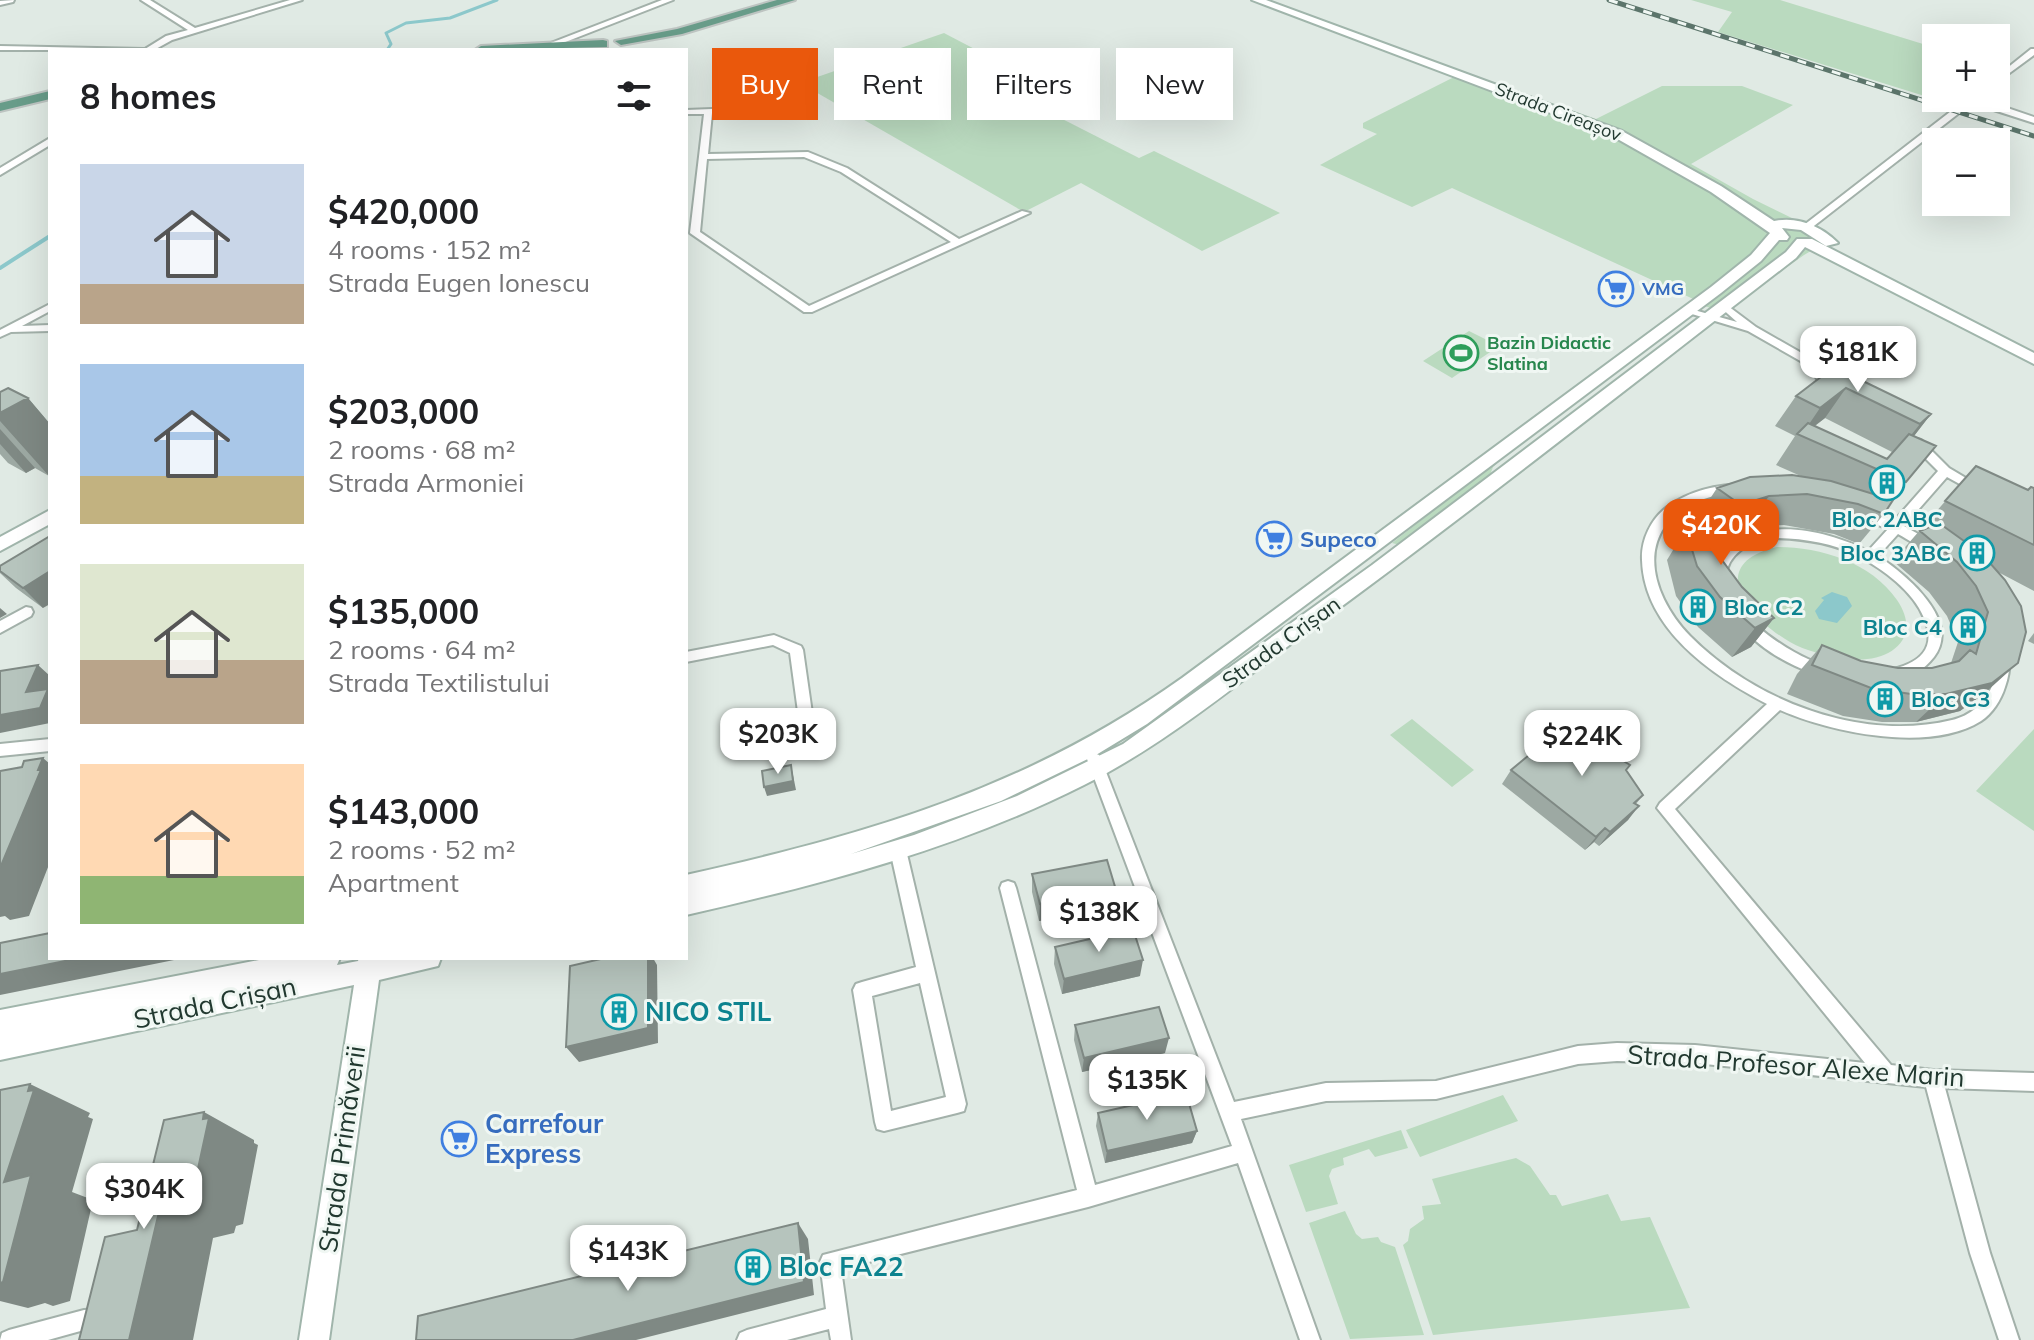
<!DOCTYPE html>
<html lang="en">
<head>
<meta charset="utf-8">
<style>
  body { margin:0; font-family:Mulish,sans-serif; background:#f6f6f6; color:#202124; height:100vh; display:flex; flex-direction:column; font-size:30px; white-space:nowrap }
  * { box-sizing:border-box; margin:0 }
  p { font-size:26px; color:#757577 }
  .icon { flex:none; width:44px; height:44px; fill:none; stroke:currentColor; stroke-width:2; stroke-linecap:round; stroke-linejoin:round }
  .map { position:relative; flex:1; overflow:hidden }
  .sheet { position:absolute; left:48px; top:48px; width:640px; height:912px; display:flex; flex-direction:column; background:#fff; border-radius:0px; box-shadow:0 8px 32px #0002 }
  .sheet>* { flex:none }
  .banner { position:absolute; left:712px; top:48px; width:760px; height:72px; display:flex; gap:16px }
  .fabs { position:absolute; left:1922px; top:24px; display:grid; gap:16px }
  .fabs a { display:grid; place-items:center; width:88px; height:88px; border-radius:0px; background:#fff; box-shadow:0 8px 32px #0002; font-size:40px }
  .price { position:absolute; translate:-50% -68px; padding:0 18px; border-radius:16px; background:#fff; color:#222; font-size:26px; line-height:52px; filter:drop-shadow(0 2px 4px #0008) }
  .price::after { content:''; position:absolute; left:50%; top:48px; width:24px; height:18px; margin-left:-12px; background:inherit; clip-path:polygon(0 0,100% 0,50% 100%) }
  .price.active { background:#ea580c; color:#fff }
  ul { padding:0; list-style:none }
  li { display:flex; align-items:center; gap:24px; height:200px; padding:0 32px }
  li span { display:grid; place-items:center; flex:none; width:224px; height:160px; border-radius:0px; color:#555 }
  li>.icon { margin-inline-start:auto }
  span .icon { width:96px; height:96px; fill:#fffc; stroke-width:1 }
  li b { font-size:34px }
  h2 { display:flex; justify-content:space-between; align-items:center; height:96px; padding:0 32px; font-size:34px }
  .chip { padding:0 28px; border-radius:0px; background:#fff; box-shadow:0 8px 32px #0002; font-size:28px; line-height:72px }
  .chip.active { background:#ea580c; color:#fff }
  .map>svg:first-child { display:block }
  .green { fill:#badabf }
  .water { fill:#8cc8cb }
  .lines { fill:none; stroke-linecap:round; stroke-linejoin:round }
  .stream-far1 { stroke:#8cc8cb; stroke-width:3 }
  .stream { stroke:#8cc8cb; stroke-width:4 }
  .street-casing { stroke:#a3b1aa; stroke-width:4 }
  .secondary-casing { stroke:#a0b5ab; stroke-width:4 }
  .primary-casing { stroke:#bdc4c1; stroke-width:4 }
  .street { fill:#fff; fill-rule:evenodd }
  .secondary { fill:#fff; fill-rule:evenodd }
  .primary { fill:#689c89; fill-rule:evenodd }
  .rail-casing { stroke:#5c756b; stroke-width:5 }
  .rail { stroke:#f0f7f3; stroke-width:3; stroke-dasharray:9; stroke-linecap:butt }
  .wall { fill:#9da9a3; fill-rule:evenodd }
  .shaded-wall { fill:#7f8984 }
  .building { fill:#b6c4bd; stroke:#7f8984; stroke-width:2 }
  .labels { text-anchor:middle; stroke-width:6; stroke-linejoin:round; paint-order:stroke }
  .far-street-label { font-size:18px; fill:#223930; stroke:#f0f7f3 }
  .far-shop-label { font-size:18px; font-weight:bold; fill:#366cbe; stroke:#f0f7f3; text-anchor:start }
  .far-leisure-label { font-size:18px; font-weight:bold; fill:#27864d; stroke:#f0f7f3; text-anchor:start }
  .culture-label { font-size:22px; font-weight:bold; fill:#0d838f; stroke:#f0f7f3; text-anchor:end }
  .shop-label { font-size:22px; font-weight:bold; fill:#366cbe; stroke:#f0f7f3; text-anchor:start }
  .street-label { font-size:22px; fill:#223930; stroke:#f0f7f3 }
  .near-street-label { font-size:26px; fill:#223930; stroke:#f0f7f3 }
  .near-culture-label { font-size:26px; font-weight:bold; fill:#0d838f; stroke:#f0f7f3; text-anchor:start }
  .near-shop-label { font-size:26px; font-weight:bold; fill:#366cbe; stroke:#f0f7f3; text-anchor:start }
</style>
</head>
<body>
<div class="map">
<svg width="2034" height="1340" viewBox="0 0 2034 1340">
  <rect width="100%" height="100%" fill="#e0eae4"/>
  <path class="green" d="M1691,0H1780L1936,48V95L1931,98L1718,32L1732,12Z
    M944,33L1051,89L1025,100L1139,158L1154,151L1280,213L1202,251L1081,183L1024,212L800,83Z
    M1464,72L1596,119L1662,86H1742L1793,105L1691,164L1753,199L1833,238L1804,255L1724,312L1701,305L1702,303L1452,188L1412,207L1320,165L1377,134L1363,128V123Z
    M1469,331L1499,346L1452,378L1423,361Z
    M1511,450L1493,467L1490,475L1400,545L1392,543Z
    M1777,547C1820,547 1871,562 1897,600C1926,643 1882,666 1842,658C1824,655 1806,651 1790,642C1748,618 1704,564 1777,547Z
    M1412,719L1474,770L1452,787L1390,735Z
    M2034,729V831L1976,791Z
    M1503,1095L1518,1121L1420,1157L1406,1130Z
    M1401,1130L1408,1148L1375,1157L1369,1149L1343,1158L1344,1165L1332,1169L1329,1176L1338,1204L1306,1212L1289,1165Z
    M1516,1158L1530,1166L1550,1195H1556L1562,1206L1608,1194L1621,1221L1650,1217L1690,1308L1433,1335L1403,1245L1408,1241L1410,1229L1424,1219L1422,1206L1441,1204L1432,1179Z
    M1345,1211L1356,1234L1362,1239L1378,1237L1381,1242L1395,1247L1424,1335L1350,1339L1309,1223Z"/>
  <path class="water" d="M1832,592L1847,597L1852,606L1837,623L1819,619L1815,611L1824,600L1821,598Z"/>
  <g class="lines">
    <path class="stream-far1" d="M387,50L391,44L386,33L406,23L450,18L497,0"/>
    <path class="stream" d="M0,268L50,236"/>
    <g class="street-casing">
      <path id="street" d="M14,0L13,2L0,5V1Z
        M141,0H150L195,28L290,0H302L172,40L154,50H0V46L145,49L166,36L188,30Z
        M662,0H673L550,48L543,46Z
        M2031,49H2034V55L1996,83V77Z
        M1968,98H1978L2034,117V123L1972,103L1810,229H1804V225Z
        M792,106L793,108L789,110L712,113L708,154L808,152L847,168L959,239L1022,211L1030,213L812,312H804L690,233L704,114H686V110ZM804,157L841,172L951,242L809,306L700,232L707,159Z
        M50,138V145L0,175V168Z
        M1724,303L1756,327L1819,363L1826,372L1830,383L1839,389L1837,391L1833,392L1821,387L1811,367L1748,331L1682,311L1687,308L1737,322L1719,306Z
        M50,304V311L22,326L50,325V331L11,332L0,337V330Z
        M1917,439L1921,440L1949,468L1986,490L1980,494L1976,493L1947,477L1904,526C1924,537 1943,548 1960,563C1992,593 2021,643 2005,687C2001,700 1992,714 1981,721C1930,753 1832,733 1780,710L1675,809L1891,1065L1933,1070L2034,1073V1091L1945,1088L1990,1253L2019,1340H1999L1970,1253L1926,1087L1695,1063L1617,1061L1578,1064L1436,1099L1326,1101L1241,1119L1320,1340H1300L1238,1163L1088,1207L841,1269L851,1340H831L829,1329L787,1340H737L740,1333L747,1330L826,1309L820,1262L823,1255L1077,1190L1000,888L1002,883L1008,881L1014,883L1016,888L1095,1185L1232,1146L1087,759L1089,755L1094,753L1099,755L1101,759L1234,1102L1326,1083L1436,1081L1578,1046L1617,1043L1695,1045L1865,1063L1657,808L1660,803L1767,704C1713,676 1644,629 1642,560C1641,540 1651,519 1667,507C1729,462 1832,492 1894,521L1938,471L1913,446L1911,443ZM1776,493L1835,508L1888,529L1868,551C1826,530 1763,515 1724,551C1717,557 1712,567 1713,578C1714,598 1730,616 1743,629C1779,667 1841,691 1894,681C1911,677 1924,670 1934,657C1962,620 1905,574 1878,556L1898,534C1948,562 2016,620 1992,686C1985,703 1970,716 1952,720C1861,742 1754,701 1690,636C1647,591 1633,525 1704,499C1726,491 1752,493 1776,493ZM1769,538C1800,538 1830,542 1858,556C1883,569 1913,591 1924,618C1945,665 1888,674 1855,671C1839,669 1823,666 1808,659C1775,645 1693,587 1741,550C1748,544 1760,542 1769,538Z
        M26,607L31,608L33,612L31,616L0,633V621Z
        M774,635L801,646L803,650L815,734L813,738H803L801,734L790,653L773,645L686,662V652Z
        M50,739V751L0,756V744Z
        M898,843L904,845L906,850L966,1104L964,1111L957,1113L884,1131L877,1129L875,1122L853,990L856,984L862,982L916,967L890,850L892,845ZM920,983L946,1097L891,1111L872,996Z
        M112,1308C124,1313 132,1327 130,1340H110V1334L107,1329L84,1330L48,1340H0L2,1333L9,1330L84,1310Z"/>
    </g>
    <g class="secondary-casing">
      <path id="secondary" d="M1252,0H1266L1622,131L1721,186L1774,221C1798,216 1821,226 1838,243L1826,246L1801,230L1782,228L1789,237L1787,240H1779L1761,261L1721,293L1147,724L1096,755L1001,801L851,854L914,835L1017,796L1123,744L1372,565L1786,252L1797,239H1812L2034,353V364L1805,247L1796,258C1635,382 1475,509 1311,629C1238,683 1166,744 1084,785C959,848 823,884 686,915V875C869,834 1028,788 1182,678L1711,287L1751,255L1770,233L1711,192L1614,137Z
        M50,510V524L0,551V537Z
        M269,958H340L337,965L358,961L359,958H441L438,966L379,980L329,1340H299L354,985L0,1060V1034L6,1033L0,1034V1010Z"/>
    </g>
    <g class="primary-casing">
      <path id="primary" d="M777,0H795L682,34L621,45L615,41L677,29Z
        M603,40L607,41V47L475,50L481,46Z
        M50,91V99L0,111V103Z"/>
    </g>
    <use href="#street" class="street"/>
    <use href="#secondary" class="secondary"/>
    <use href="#primary" class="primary"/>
    <g class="rail-casing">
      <path id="rail" d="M1609,0L2034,136"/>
    </g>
    <use href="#rail" class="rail"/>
  </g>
  <path class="wall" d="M1834,367L1931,414L1914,436L1911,476L1891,500L1884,514L1859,544L1834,534L1784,525L1748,526L1723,534L1718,541L1722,560L1742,587L1774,618L1751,647L1732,657L1698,627L1676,596L1667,560L1700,506L1704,508L1717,488L1803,477L1776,465L1795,436L1775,426L1796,396ZM1825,418L1892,452L1887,459L1815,426Z
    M0,392L28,398L50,424V475L49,476L35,468L26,473L8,463L0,454Z
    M1976,466L2028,490L2034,488V591L1998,572L1986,692L1960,711L1916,722H1882L1843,716L1787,694L1797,674L1822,645L1861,661L1898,668H1932L1951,663L1958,642L1947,616L1929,592L1893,561Z
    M50,536L43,608L16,588L0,573V566Z
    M2034,633V644L2028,641Z
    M1511,770H1626L1643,795L1636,804L1628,820L1599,846L1594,842L1585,850L1502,784Z
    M1032,874L1113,907L1039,921L1032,892Z
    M1055,947L1140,976L1062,994L1054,964Z
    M1075,1025L1165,1053L1082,1072L1074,1040Z
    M1098,1113L1197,1131L1192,1143L1105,1163L1096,1126Z"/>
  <path class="shaded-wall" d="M1846,388L1825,418L1801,436L1820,408Z
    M28,398L50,424V475L49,476L0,421V413Z
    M1931,414L1907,445L1896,454L1920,424Z
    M0,429L35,468L26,473L0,444Z
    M1769,496L1748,526L1723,534L1710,552L1696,568L1741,505Z
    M50,571V604L43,608L23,588Z
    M0,608L7,614L0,618Z
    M1774,618L1751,647L1732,657L1755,628Z
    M2018,663L1986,692L1960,711L1916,722L1946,694Z
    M38,665L50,676V723L0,733V715L26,692Z
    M43,758L50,764V862L29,916L10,920L5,916L0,917V868Z
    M791,765L796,790L767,796L764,787Z
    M1639,806L1628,820L1599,846L1610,832Z
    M1605,828L1594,842L1585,850L1596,837Z
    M1116,890L1113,907L1039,921L1040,904Z
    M80,958H184L0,995V974Z
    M648,958H653L657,965L658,1043L579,1062L566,1047Z
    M1143,960L1140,976L1062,994L1064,979Z
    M1169,1038L1165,1053L1082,1072L1084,1058Z
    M30,1084L90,1113L88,1117L93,1119L72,1192L93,1200L70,1301L53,1306L45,1303L28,1308L0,1301V1283L4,1182Z
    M204,1112L254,1140V1143L258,1145L243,1224L236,1226L234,1233L213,1238L193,1340H129L158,1216L203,1119Z
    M1197,1131L1192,1143L1105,1163L1107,1151Z
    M798,1223L808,1239L814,1295L636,1340H573Z"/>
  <path class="building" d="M1834,367L1931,414L1920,424L1846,388L1820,408L1796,396Z
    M8,388L28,398L0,413V392Z
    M1808,423L1887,459L1909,434L1936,446L1906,482L1797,434Z
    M1976,466L2028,490L2031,487L2034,488V545L1945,501Z
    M1792,475L1831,481L1893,500L1884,514L1858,504L1807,494L1769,496L1741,505L1717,488L1750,477Z
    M1700,506L1731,522L1717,538L1722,560L1742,587L1774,618L1755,628L1720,597L1697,566L1686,530Z
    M1939,523L1982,554L2005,580L2021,606L2026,632L2018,663L1992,683L1946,694H1911L1871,688L1812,665L1822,645L1861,661L1898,668H1932L1959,661L1970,650L1976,654L1988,612L1976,586L1957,562L1920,531Z
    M50,536V571L23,588L0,571V566Z
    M38,665L26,692L48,689L40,708L0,715V671Z
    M1570,721L1577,727L1588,723L1614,755L1630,765L1626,770L1643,795L1634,803L1639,806L1610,832L1605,828L1596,837L1511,770Z
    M43,758L38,770H41L0,868V771L22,767L24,761Z
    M791,765L793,781L764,787L762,771Z
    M1107,860L1116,890L1040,904L1032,874Z
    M1133,929L1143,960L1064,979L1055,947Z
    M50,933V958H80L0,974V943Z
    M605,958H648V1028L566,1047L570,966Z
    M1159,1007L1169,1038L1084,1058L1075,1025Z
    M30,1084L28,1091L34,1090L4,1182L31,1175L3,1282L0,1283V1090Z
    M1186,1093L1197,1131L1107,1151L1098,1113Z
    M204,1112L203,1119L209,1118L191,1201L183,1203L181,1211L158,1216L129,1340H79L105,1237L137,1230L164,1120Z
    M798,1223L804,1282L573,1340H416L418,1316Z"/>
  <defs>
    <g id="supermarket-ring" transform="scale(1.8)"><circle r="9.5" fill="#f0f7f3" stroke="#3f7fe0" stroke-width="1.5"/><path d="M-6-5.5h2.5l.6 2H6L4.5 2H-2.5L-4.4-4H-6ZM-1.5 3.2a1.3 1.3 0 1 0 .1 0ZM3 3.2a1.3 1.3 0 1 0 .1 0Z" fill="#3f7fe0"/></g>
    <g id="stadium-ring" transform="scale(1.8)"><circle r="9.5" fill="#f0f7f3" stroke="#2e9e5b" stroke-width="1.5"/><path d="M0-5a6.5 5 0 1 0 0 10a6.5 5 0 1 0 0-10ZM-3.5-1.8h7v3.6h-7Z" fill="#2e9e5b"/></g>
    <g id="building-ring" transform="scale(1.8)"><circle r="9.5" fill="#f0f7f3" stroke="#0f9aa8" stroke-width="1.5"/><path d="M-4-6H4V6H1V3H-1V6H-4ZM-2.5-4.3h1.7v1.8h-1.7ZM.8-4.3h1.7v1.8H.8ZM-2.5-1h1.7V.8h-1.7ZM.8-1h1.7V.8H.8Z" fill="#0f9aa8"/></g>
  </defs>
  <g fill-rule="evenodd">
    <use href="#supermarket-ring" x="1616" y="289"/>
    <use href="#stadium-ring" x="1461" y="353"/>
    <use href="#building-ring" x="1887" y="483"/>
    <use href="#supermarket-ring" x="1274" y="539"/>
    <use href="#building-ring" x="1977" y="553"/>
    <use href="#building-ring" x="1698" y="607"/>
    <use href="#building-ring" x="1968" y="627"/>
    <use href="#building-ring" x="1885" y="699"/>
    <use href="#building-ring" x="619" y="1012"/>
    <use href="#supermarket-ring" x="459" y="1139"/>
    <use href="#building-ring" x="753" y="1267"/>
  </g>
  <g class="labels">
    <g class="far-street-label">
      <text transform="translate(1558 112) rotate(21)" y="6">Strada Cireașov</text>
    </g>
    <g class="far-shop-label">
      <text x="1642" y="295">VMG</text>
    </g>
    <g class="far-leisure-label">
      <text x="1487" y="349">Bazin Didactic<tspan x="1487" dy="21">Slatina</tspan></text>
    </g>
    <g class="culture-label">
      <text x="1887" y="527" text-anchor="middle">Bloc 2ABC</text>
      <text x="1951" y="561">Bloc 3ABC</text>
      <text x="1724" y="615" text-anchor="start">Bloc C2</text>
      <text x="1942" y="635">Bloc C4</text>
      <text x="1911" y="707" text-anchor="start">Bloc C3</text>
    </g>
    <g class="shop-label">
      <text x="1300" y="547">Supeco</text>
    </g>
    <g class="street-label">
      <text transform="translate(1281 642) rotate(-36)" y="8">Strada Crișan</text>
    </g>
    <g class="near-street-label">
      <text transform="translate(215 1003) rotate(-12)" y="9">Strada Crișan</text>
      <text transform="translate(1796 1066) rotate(4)" y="9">Strada Profesor Alexe Marin</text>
      <text transform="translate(342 1149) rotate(-82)" y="9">Strada Primăverii</text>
    </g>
    <g class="near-culture-label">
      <text x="645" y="1021">NICO STIL</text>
      <text x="779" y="1276">Bloc FA22</text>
    </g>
    <g class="near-shop-label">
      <text x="485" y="1133">Carrefour<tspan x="485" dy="30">Express</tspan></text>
    </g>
  </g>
</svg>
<div class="fabs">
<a>+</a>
<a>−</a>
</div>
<b class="price" style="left:1858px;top:394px">$181K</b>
<b class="price active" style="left:1721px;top:567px">$420K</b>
<b class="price" style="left:778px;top:776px">$203K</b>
<b class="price" style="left:1582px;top:778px">$224K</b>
<b class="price" style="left:1099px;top:954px">$138K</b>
<b class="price" style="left:1147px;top:1122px">$135K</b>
<b class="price" style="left:144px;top:1231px">$304K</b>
<b class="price" style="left:628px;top:1293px">$143K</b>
<div class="banner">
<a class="chip active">Buy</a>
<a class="chip">Rent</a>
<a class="chip">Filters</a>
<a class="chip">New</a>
</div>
<section class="sheet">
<h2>8 homes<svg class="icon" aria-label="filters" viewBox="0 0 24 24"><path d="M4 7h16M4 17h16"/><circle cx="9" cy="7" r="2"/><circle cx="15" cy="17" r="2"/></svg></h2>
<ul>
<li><span style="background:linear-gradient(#c9d6e8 75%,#b9a48a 0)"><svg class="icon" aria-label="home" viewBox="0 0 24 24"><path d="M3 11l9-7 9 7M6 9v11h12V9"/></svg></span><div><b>$420,000</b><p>4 rooms · 152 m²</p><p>Strada Eugen Ionescu</p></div></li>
<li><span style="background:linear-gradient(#a9c7e8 70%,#c2b280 0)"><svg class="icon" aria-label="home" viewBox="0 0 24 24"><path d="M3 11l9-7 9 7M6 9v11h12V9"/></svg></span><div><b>$203,000</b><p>2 rooms · 68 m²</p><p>Strada Armoniei</p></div></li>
<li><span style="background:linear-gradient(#dfe7d0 60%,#b9a48a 0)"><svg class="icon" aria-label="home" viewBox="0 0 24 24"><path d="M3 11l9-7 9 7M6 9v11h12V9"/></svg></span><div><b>$135,000</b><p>2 rooms · 64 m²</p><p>Strada Textilistului</p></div></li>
<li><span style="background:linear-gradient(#ffd9b3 70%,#8fb573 0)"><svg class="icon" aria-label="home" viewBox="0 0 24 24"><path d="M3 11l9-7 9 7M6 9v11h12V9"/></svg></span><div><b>$143,000</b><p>2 rooms · 52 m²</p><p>Apartment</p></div></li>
</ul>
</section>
</div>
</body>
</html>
